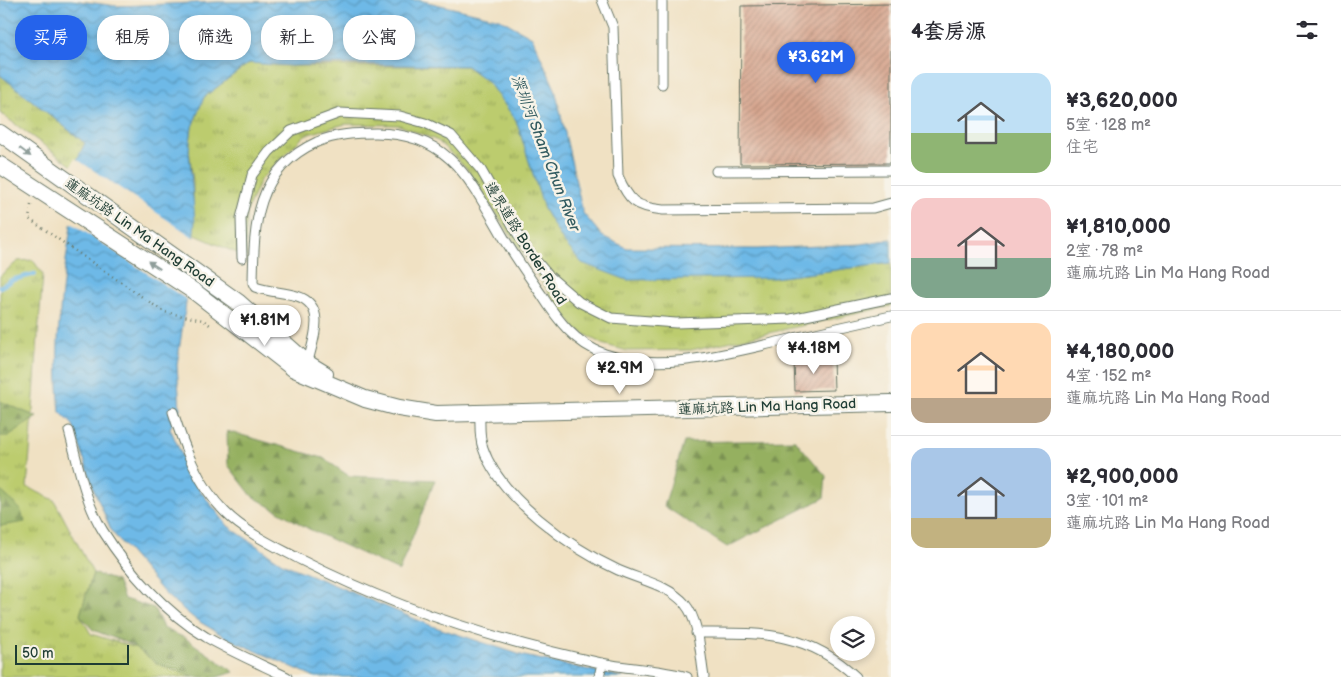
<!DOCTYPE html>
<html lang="zh">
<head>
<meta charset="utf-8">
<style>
  body { margin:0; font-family:"Balsamiq Sans","LXGW WenKai TC",sans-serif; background:#f7f7f7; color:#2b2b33; height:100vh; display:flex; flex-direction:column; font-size:19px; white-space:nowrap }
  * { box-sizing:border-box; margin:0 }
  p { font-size:16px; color:#7c7c81 }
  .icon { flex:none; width:28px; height:28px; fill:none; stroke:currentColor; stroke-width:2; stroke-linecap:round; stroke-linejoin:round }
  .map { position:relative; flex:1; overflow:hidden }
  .side { display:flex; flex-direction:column; background:#fff; width:450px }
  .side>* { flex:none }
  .banner { position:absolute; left:15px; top:15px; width:475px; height:45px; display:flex; gap:10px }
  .buttons { position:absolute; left:830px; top:616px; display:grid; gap:10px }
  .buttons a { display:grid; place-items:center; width:45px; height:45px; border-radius:50%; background:#fff; box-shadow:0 2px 8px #0003; font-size:25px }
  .scale { position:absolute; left:15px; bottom:12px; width:114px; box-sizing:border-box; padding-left:5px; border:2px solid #1f3d34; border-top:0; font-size:14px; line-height:18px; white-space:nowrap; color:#1f3d34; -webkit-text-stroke:4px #f7f3e8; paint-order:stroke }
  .price { position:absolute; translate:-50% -42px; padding:0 11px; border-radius:18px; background:#fff; color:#222; font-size:16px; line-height:32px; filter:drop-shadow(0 1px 2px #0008) }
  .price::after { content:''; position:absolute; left:50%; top:30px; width:15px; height:11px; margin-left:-8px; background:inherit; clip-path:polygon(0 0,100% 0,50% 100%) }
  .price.current { background:#2563eb; color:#fff }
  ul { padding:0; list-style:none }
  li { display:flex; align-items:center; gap:15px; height:125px; padding:0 20px }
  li+li { border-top:1px solid #e1e1e2 }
  li span { display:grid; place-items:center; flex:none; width:140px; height:100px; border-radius:15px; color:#555 }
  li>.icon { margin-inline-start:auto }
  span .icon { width:60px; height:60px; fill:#fffc; stroke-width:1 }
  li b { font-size:21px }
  h2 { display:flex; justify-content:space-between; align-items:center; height:60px; padding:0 20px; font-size:21px }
  .chip { padding:0 18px; border-radius:20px; background:#fff; box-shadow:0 2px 8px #0003; font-size:18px; line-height:45px }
  .chip.current { background:#2563eb; color:#fff }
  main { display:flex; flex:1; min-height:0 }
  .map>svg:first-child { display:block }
  .grass { fill:url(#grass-tufts); stroke:#6e8451 }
  .forest { fill:url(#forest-firs); stroke:#5a764a }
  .water { fill:url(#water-waves); stroke:#467b8e }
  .pier { fill:#f0e1c3 }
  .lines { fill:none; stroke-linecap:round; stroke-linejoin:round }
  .stream { stroke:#6eb9e7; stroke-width:4.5 }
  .building { fill:url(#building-hatch) }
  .service-casing { stroke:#687666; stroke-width:11 }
  .minor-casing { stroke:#687666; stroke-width:18 }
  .path { stroke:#687666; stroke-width:2.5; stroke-dasharray:1 4; stroke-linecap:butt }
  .service { stroke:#fff; stroke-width:9 }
  .minor { stroke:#fff; stroke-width:16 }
  .oneway { fill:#8f9e9a }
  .labels { text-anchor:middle; stroke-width:5; stroke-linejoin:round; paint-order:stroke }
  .street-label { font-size:14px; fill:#1f3d34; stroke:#f7f3e8 }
  .water-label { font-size:15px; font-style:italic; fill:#335c61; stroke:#f7f3e8 }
</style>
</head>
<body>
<main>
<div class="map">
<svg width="891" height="677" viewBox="0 0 891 677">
  <defs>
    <pattern id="grass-tufts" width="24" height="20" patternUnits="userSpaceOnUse" patternTransform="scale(1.25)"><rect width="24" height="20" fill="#bccc6e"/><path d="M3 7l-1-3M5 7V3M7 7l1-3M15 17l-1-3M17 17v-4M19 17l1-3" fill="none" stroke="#98a75b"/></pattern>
    <pattern id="forest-firs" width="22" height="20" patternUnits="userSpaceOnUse" patternTransform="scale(1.25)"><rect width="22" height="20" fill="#95b061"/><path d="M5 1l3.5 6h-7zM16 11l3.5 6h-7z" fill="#799051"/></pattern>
    <pattern id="water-waves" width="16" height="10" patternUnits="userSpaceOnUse" patternTransform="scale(1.25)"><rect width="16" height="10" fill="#6eb9e7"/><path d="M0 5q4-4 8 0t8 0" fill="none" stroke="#5a98bc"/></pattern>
    <pattern id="building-hatch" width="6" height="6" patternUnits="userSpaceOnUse" patternTransform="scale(1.25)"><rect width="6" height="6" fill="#d7a58e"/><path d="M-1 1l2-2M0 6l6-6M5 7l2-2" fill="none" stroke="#ae8875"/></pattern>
  </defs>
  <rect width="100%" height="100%" fill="#f7f3e8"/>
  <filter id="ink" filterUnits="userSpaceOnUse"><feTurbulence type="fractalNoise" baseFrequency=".02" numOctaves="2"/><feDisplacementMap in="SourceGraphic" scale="10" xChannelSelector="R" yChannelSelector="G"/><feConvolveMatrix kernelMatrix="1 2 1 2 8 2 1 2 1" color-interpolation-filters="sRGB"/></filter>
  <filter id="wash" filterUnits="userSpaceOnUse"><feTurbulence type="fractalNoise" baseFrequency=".0096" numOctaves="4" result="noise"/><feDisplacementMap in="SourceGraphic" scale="20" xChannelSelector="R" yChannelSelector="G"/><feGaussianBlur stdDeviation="1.12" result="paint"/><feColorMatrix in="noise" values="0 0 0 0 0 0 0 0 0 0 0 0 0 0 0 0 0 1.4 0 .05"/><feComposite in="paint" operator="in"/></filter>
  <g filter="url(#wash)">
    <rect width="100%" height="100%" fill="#f0e1c3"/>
    <path class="grass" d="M249,63L291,66H467L488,82L516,120L545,211L563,241L773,278L891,263V306L691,350L628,351L602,344L576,329L555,302L466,168L438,141L399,125L345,124L305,135L260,180L246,213V257L193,234V181L189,150L192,127L204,97Z
      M0,75L85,143L75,168L0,113Z
      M33,260L43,275C36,345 34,416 27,487L54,500L93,573L80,615L91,634L137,648L158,664L194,677H0V276L18,261Z"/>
    <path class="forest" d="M0,401L37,417L8,436H0Z
      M227,431L323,458L349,476L435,480L399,571L309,529L252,496L228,465Z
      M795,440L826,476L824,498L727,547L664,506L684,442Z
      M0,490L20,509L25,522L0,526Z
      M93,573L117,581L124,599L154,608L163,628L185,638L234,672L217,677H194L158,664L132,645L93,630L80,615Z"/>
    <path class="water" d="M0,0H71L117,6L218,2L419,0L500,19L532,37L555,89L583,213L602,236L627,248L757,249L862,244L891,239V263L773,278L627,280L582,263L563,241L544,209L516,120L488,82L467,66L337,64L291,66L249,63L204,97L192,127L189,150L195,221L191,268L177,365L180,409L170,428L194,483L228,526L282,563L432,626L524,656L623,677H315L227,638L195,619L166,595L112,532L94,490L73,425L60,412C52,336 65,268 76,193L67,180L85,143L0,75Z"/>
    <path class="pier" d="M75,158L196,239L189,301L70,222L74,194L65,180Z"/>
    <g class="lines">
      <path class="stream" d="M0,287L12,280L35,274"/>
    </g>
    <g id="blocks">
      <path class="building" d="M891,4V163L740,164L741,6Z
        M833,359L834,390L795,391L794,360Z"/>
    </g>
  </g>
  <g filter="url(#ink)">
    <use href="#blocks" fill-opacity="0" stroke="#687666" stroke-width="1"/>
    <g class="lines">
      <g class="service-casing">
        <path id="service" d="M602,0L613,27L618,176C629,201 635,207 663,210L873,208L891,203
          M662,84V0
          M716,171L891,170
          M242,258L241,218L252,175L269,152L291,131L340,113L400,116L425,123L451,135L481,170L527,250L549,276L579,302L611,318L676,323L791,319L891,298
          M307,365C312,343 329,306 297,296C283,292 269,292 255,287L253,283C254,224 255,170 317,142C336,134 356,133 376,133C448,133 469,178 501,233C513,254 527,274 541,294C557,319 575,344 605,354C661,373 728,353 782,341C819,332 855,324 891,316
          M173,412C184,447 198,485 225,512C246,533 275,546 301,560C395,608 498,641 601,663C629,669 659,669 687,677
          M480,414C480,425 479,437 483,448C499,497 572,549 618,570C640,580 669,585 685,604C700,622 700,655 704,677
          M69,431C78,464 85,502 103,531C128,571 165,612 206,637C232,652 260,664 287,677
          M696,633C759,633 807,630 856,677
          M599,677L602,663"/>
      </g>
      <g class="minor-casing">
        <path id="minor" d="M0,133L238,302L307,363L325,374
          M0,165L195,292L294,369L365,399L399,408L436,414L891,403"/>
      </g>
      <path class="path" d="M31,205L29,219L164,312L203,320L210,325"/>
      <use href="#service" class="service"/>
      <use href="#minor" class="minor"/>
    </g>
    <defs><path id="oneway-solid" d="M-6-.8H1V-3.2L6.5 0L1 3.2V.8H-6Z" transform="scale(1.25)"/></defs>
    <g class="oneway">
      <use href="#oneway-solid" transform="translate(25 152) rotate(37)"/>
      <use href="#oneway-solid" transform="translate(154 265) rotate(-147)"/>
    </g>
  </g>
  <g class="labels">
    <g class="street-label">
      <text transform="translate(140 232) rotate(35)" y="5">蓮麻坑路 Lin Ma Hang Road</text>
      <text transform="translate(526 243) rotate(58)" y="5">邊界道路 Border Road</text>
      <text transform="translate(767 406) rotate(-2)" y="5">蓮麻坑路 Lin Ma Hang Road</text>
    </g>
    <g class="water-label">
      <text transform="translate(546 153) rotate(69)" y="5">深圳河 Sham Chun River</text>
    </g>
  </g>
</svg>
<div class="buttons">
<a><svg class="icon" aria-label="layers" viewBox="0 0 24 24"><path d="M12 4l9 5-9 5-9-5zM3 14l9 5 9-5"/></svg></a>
</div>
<div class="scale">50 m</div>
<b class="price current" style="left:816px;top:84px">¥3.62M</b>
<b class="price" style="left:265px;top:347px">¥1.81M</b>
<b class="price" style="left:814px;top:375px">¥4.18M</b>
<b class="price" style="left:620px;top:395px">¥2.9M</b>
<div class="banner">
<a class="chip current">买房</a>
<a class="chip">租房</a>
<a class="chip">筛选</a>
<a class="chip">新上</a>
<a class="chip">公寓</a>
</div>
</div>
<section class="side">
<h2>4套房源<svg class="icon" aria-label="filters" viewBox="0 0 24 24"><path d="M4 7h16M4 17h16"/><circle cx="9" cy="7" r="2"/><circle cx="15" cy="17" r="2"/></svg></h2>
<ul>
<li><span style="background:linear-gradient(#bfe0f5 60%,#8fb573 0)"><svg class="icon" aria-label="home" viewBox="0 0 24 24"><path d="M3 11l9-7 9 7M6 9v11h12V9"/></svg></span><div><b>¥3,620,000</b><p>5室 · 128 m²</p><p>住宅</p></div></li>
<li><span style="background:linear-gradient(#f6c9c9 60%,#7fa58c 0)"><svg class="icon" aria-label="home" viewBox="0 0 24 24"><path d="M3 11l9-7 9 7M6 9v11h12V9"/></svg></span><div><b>¥1,810,000</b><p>2室 · 78 m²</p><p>蓮麻坑路 Lin Ma Hang Road</p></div></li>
<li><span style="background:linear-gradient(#ffd9b3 75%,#b9a48a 0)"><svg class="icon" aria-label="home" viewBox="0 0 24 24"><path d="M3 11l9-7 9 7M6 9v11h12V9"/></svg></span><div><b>¥4,180,000</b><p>4室 · 152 m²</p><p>蓮麻坑路 Lin Ma Hang Road</p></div></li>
<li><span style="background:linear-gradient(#a9c7e8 70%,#c2b280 0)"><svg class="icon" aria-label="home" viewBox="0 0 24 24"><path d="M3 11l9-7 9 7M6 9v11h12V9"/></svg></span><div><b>¥2,900,000</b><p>3室 · 101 m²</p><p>蓮麻坑路 Lin Ma Hang Road</p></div></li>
</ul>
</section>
</main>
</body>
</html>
